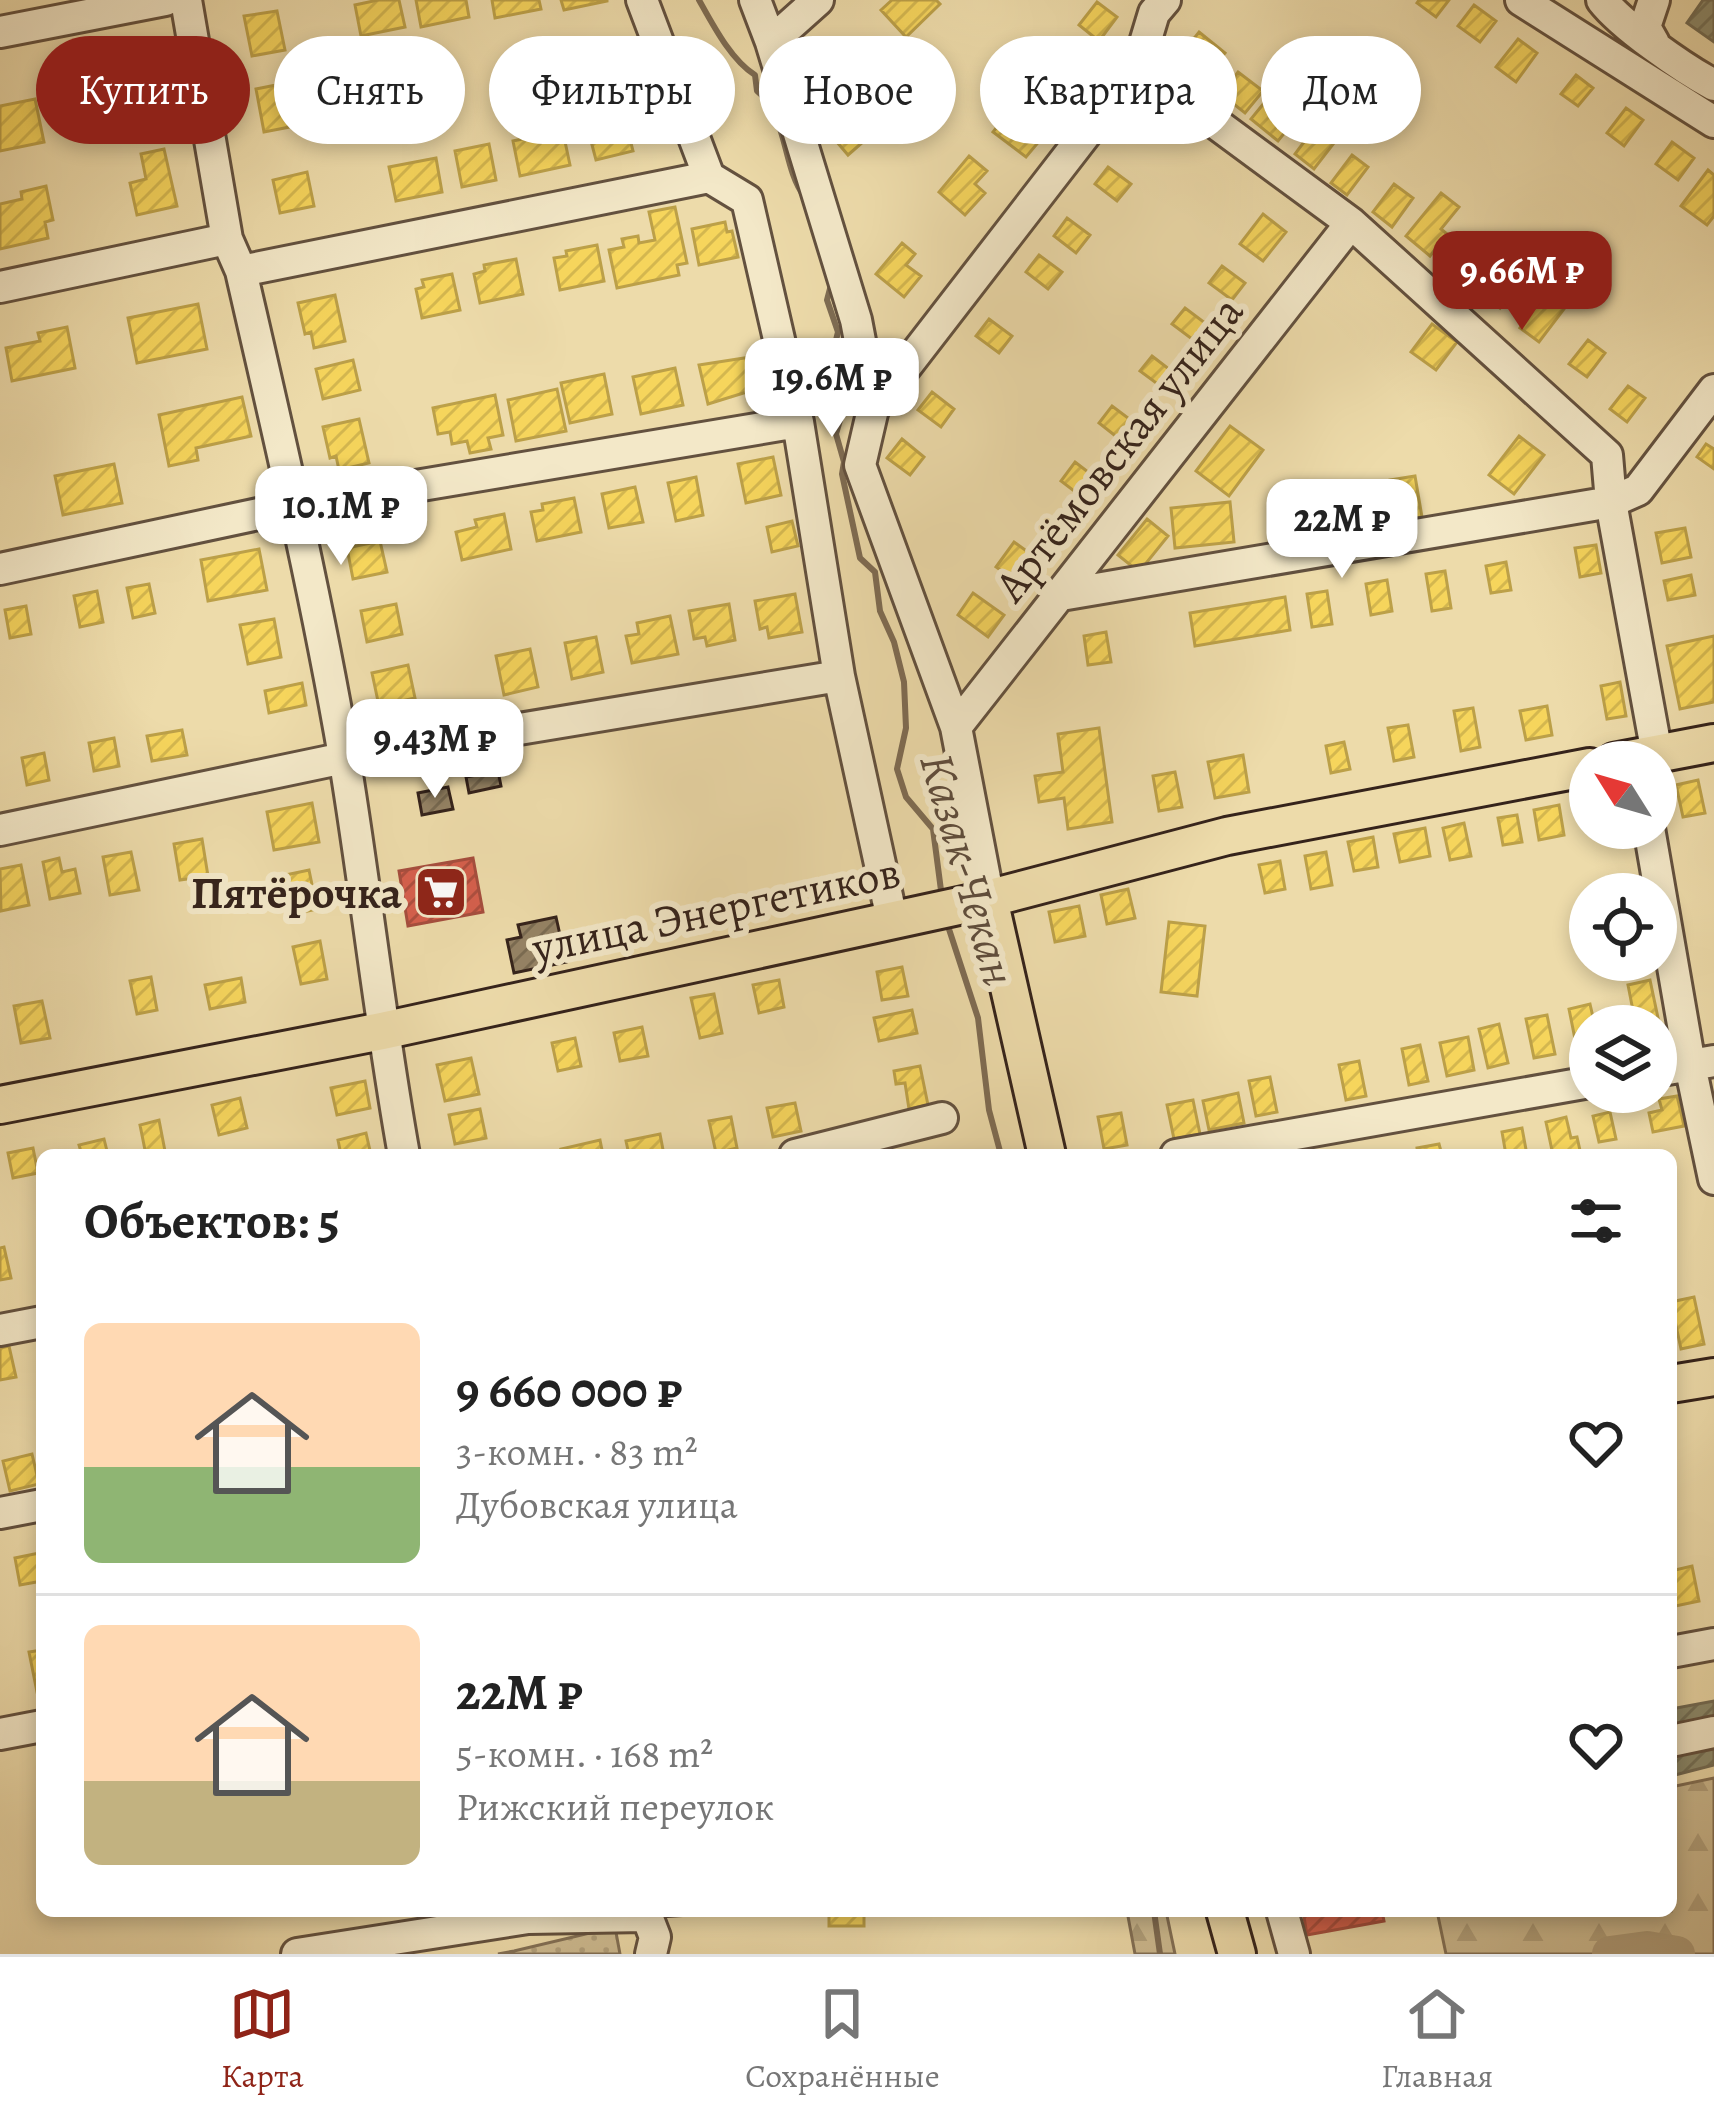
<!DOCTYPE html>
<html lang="ru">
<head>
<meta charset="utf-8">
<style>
  body { margin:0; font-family:Alegreya,serif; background:#f2f2f2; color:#222; height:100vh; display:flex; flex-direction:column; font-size:45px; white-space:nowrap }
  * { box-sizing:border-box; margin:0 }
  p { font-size:39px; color:#767676 }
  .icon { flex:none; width:66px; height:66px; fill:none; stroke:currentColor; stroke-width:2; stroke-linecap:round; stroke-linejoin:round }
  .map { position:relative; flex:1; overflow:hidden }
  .sheet { position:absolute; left:36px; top:1149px; width:1641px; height:768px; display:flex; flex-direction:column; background:#fff; border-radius:18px; box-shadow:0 6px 18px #0003 }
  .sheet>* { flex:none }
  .guide { position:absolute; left:36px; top:36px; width:1644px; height:108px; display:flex; gap:24px }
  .needle { width:78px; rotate:307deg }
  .fabs { position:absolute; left:1569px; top:741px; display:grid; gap:24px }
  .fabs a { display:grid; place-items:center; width:108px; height:108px; border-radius:50%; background:#fff; box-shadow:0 6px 18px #0003; font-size:60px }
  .price { position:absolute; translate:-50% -102px; padding:0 27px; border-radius:24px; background:#fff; color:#222; font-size:39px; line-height:78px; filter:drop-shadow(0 3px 6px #0008) }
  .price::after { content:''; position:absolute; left:50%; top:72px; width:36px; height:27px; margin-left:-18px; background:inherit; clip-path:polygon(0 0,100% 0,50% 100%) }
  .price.current { background:#8f2418; color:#fff }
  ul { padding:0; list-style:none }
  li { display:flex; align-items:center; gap:36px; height:300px; padding:0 48px }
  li+li { border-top:3px solid #e0e0e0 }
  li span { display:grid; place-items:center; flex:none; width:336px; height:240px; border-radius:18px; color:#555 }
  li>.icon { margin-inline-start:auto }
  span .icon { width:144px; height:144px; fill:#fffc; stroke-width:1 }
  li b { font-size:51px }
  h2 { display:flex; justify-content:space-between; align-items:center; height:144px; padding:0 48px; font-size:51px }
  .pill { padding:0 42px; border-radius:54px; background:#fff; box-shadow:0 6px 18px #0003; font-size:42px; line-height:108px }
  .pill.current { background:#8f2418; color:#fff }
  .tab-bar { display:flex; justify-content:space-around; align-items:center; height:168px; border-top:3px solid #e0e0e0; background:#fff; font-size:33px; color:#767676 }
  .tab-bar a { display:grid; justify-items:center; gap:6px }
  .tab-bar .current { color:#8f2418 }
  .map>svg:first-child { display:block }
  .grass { fill:url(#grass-dots); stroke:#827056; stroke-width:3 }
  .forest { fill:url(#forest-firs); stroke:#827056; stroke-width:3 }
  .homes { fill:url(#homes-hatch); stroke:#bca048; stroke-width:3 }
  .shops { fill:url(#shops-hatch); stroke:#a64e3e; stroke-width:3 }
  .industry { fill:url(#industry-hatch); stroke:#726c55; stroke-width:3 }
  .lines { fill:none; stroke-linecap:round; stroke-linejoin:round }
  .stream { stroke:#7e6c53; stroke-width:6 }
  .river { stroke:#ae9c79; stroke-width:36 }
  .building { fill:url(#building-hatch); stroke:#35231b; stroke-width:3 }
  .minor-casing { stroke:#63513f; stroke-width:36 }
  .major-casing { stroke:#35231b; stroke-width:42 }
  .minor { stroke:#f3e8c8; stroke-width:30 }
  .major { stroke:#eddbaa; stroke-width:36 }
  .labels { text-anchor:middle; stroke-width:12; stroke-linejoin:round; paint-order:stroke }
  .street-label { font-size:45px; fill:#35231b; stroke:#f3e8c8 }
  .poi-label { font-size:45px; font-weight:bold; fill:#35231b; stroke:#f3e8c8; text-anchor:end }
  .water-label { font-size:48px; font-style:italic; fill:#5f4d3c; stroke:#f3e8c8 }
</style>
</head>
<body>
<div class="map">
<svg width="1714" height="1954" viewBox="0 0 1714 1954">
  <defs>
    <pattern id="grass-dots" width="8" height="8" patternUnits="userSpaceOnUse" patternTransform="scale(3)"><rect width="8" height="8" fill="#cebc92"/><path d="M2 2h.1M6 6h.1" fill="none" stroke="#b2a17d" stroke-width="1.8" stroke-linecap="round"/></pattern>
    <pattern id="forest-firs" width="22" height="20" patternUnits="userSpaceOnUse" patternTransform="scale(3)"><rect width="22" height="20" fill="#cebc92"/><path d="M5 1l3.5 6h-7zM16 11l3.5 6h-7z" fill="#b2a17d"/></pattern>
    <pattern id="homes-hatch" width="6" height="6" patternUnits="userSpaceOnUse" patternTransform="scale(3)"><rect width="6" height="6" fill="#f6d55c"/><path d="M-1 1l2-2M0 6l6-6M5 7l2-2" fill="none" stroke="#d4b74f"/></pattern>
    <pattern id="shops-hatch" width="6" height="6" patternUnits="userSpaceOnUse" patternTransform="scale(3)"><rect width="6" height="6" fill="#d6604d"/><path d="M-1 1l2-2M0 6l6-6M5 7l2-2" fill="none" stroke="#ae4f3f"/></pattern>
    <pattern id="industry-hatch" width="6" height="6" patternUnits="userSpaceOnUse" patternTransform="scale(3)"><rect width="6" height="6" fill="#8c8c6e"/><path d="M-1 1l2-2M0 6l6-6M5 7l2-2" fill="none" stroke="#73725a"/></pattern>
    <pattern id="building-hatch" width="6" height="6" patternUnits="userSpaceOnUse" patternTransform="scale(3)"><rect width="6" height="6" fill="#958365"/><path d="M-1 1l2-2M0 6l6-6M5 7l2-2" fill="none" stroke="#7a6b52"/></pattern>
  </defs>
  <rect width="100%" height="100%" fill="#eddbaa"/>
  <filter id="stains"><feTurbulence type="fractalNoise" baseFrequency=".00167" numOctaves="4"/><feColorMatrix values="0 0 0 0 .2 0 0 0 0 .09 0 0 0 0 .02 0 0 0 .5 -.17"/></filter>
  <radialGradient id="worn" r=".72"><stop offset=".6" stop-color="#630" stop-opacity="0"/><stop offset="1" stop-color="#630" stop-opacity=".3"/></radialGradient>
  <path class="grass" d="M615,1927L620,1954H498L514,1951Z"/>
  <path class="forest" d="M1714,1778V1954H1446L1437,1911H1671V1787Z
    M1127,1911H1166L1175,1954H1135Z"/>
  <path class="homes" d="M378,0H399L405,27L361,36L355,5Z
    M416,0H466L469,17L421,27Z
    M492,0H539L541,9L495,18Z
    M561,0H607V1L564,10Z
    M892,0H936L940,4L906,37L881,10Z
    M1419,0H1449L1436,17L1417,3Z
    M1097,2L1117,17L1099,41L1079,25Z
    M1474,5L1496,21L1480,42L1458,26Z
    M277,11L285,50L252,56L244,16Z
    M1199,32L1225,53L1201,81L1176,61Z
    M1518,39L1537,53L1516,82L1496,67Z
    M1074,55L1100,77L1051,134L1025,112Z
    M1238,72L1263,91L1245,113L1221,94Z
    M1576,75L1593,88L1578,106L1561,94Z
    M291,82L300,125L264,132L256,89Z
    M1272,93L1299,115L1278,141L1251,119Z
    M35,99L44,142L0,151V106Z
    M846,103L872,134L848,155L831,135L838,130L828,118Z
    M557,104L570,165L520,176L513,141L541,135L535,109Z
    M1626,108L1643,120L1624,146L1607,133Z
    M1008,113L1041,139L1026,157L993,132Z
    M1324,115L1344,130L1314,169L1295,154Z
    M624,116L633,151L596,160L587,126Z
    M1672,142L1694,158L1678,180L1656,164Z
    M489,144L496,180L462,187L455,151Z
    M164,149L177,206L137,215L130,183L146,179L141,154Z
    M1352,155L1368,167L1347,195L1331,183Z
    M969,156L987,171L975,184L985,193L965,215L939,192Z
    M436,158L442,192L396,201L389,167Z
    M1108,167L1131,184L1117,201L1095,184Z
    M1708,170L1714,175V216L1707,225L1681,206Z
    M307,172L314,206L280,213L273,180Z
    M1394,184L1413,198L1392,227L1373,212Z
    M46,186L53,220L45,222L48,238L0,249V204L22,199L21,192Z
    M1441,193L1459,207L1441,229L1447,234L1430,256L1406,236Z
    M675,207L687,263L677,265L679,275L617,288L609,250L624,247L622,239L638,236L639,243L655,240L649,212Z
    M1263,214L1286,232L1263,261L1240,244Z
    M1067,218L1090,235L1076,253L1054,236Z
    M725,222L727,232L732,231L738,257L699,265L692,229Z
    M1462,238L1481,253L1457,284L1438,270Z
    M902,243L915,254L906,265L921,276L904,297L876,274Z
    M597,245L604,281L560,290L554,258L567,256L566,251Z
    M1039,255L1062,272L1048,289L1026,272Z
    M516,259L523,294L480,303L474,274L485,271L484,265Z
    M1222,266L1245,283L1232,300L1209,283Z
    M1502,270L1520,283L1500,308L1483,294Z
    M452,274L460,310L422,318L416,289L424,287L422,280Z
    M1548,290L1567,305L1539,342L1520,328Z
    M335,295L345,341L314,348L311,332L305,334L298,303Z
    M198,304L207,349L137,363L128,318Z
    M1185,308L1213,329L1200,345L1172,324Z
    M989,319L1012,336L999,353L976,336Z
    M1432,324L1457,342L1436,370L1411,352Z
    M67,327L75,368L12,381L6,348L40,341L38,333Z
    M1588,340L1605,353L1587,377L1569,364Z
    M757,356L763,387L708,404L699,365Z
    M1152,356L1178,376L1167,391L1140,371Z
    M353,360L360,390L323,399L316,369Z
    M675,368L683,405L641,414L633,377Z
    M604,374L612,414L570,423L561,383Z
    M1628,386L1645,398L1627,422L1610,409Z
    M557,389L566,431L516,441L508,400Z
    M932,392L954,409L941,427L918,410Z
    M495,395L503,435L488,438L491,449L470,453L467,441L452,444L450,432L438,434L433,408Z
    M242,397L251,436L196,448L198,460L169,466L159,415Z
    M1112,406L1140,427L1127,445L1099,423Z
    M359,419L369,463L339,470L336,456L330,458L323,427Z
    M1230,426L1263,450L1229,496L1196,471Z
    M1519,436L1544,455L1514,494L1489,475Z
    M902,439L924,457L910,475L887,458Z
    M1706,444L1714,449V469L1697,457Z
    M773,457L781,495L746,503L738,464Z
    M1075,462L1105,485L1091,504L1061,481Z
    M114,464L122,503L63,515L55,476Z
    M1415,476L1422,517L1397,521L1390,480Z
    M696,477L703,515L676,521L668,483Z
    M1372,482L1378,523L1316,531L1311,490Z
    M635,487L643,522L609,528L602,494Z
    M574,498L581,532L537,541L531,512L543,510L542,504Z
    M1230,502L1234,542L1175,548L1171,508Z
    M504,514L511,549L462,560L456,532L477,527L475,520Z
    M1147,519L1168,536L1139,572L1118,555Z
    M792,521L798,546L772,552L767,527Z
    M1685,528L1691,557L1662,563L1656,533Z
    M380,541L387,572L353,579L347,548Z
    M1014,542L1046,565L1029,590L996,567Z
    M1596,545L1601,573L1580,577L1575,548Z
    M259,549L267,590L208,601L201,560Z
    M1506,562L1511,590L1491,593L1486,566Z
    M1445,571L1451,608L1432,611L1426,574Z
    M1691,575L1695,595L1668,600L1664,581Z
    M1387,580L1392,611L1371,615L1366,584Z
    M149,584L155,613L133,618L127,588Z
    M97,591L103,622L80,627L74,596Z
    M1327,591L1332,624L1312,627L1307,594Z
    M973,593L1004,615L988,637L958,615Z
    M795,594L802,632L769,638L767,627L760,629L755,601Z
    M1285,597L1290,630L1195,646L1190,613Z
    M396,604L402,634L367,642L361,611Z
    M729,604L735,640L707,646L705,637L694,639L689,611Z
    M26,606L31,634L10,638L5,610Z
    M670,616L678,654L632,663L626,636L639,634L637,623Z
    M274,619L281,657L248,664L240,625Z
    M1106,632L1111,662L1088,665L1084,636Z
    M1714,636V702L1680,709L1667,646Z
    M596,637L603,672L572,679L565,643Z
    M530,649L538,687L504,695L496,656Z
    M408,665L415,698L379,706L372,673Z
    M1620,682L1626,716L1607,719L1601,686Z
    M302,683L306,705L269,713L265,691Z
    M1547,706L1552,735L1526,740L1520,711Z
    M1473,708L1480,747L1461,751L1454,711Z
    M1408,725L1414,757L1394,761L1388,728Z
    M1099,728L1112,822L1068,829L1064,798L1039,802L1035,776L1063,772L1058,734Z
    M182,730L187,755L152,761L147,736Z
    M114,738L119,766L94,771L89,743Z
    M1344,742L1350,769L1331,773L1326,746Z
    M44,753L49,780L27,785L22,758Z
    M1243,755L1249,792L1215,798L1208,762Z
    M1175,772L1182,807L1159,811L1153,776Z
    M1698,780L1705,813L1683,817L1676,785Z
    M312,803L319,842L274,850L267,812Z
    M1559,805L1564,835L1539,840L1534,810Z
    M1517,815L1522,842L1503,845L1498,818Z
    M1464,823L1471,856L1450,860L1443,828Z
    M1425,828L1430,856L1400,862L1394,834Z
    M1373,837L1378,867L1354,871L1348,842Z
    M202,839L208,876L180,880L174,844Z
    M131,852L139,890L110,895L103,857Z
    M1326,852L1332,885L1311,889L1305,856Z
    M59,858L62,872L75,869L80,893L50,899L43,862Z
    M1280,861L1285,889L1265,893L1259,865Z
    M21,865L29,905L1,911L0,869Z
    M309,870L317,909L289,915L281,876Z
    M1128,889L1135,918L1107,924L1101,895Z
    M1079,906L1085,936L1055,942L1049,912Z
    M1169,922L1205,926L1197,996L1161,992Z
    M320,941L327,979L301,984L293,947Z
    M902,967L908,996L882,1000L877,972Z
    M151,977L157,1010L137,1014L130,981Z
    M241,978L245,1002L210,1009L205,985Z
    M779,980L784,1007L759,1013L753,985Z
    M1650,980L1661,1032L1656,1033V1026H1636L1628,985Z
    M714,994L722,1033L700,1038L691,998Z
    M42,1001L50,1038L21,1043L14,1006Z
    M1590,1004L1595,1026H1590V1042L1576,1044L1569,1009Z
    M912,1010L917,1033L879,1041L874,1018Z
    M1547,1015L1555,1054L1534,1058L1526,1019Z
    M1499,1024L1508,1063L1488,1068L1479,1029Z
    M642,1027L648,1056L620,1061L614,1033Z
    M1468,1037L1474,1070L1447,1076L1440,1043Z
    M575,1038L581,1066L558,1071L552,1043Z
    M1420,1045L1428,1081L1409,1085L1402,1049Z
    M471,1058L479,1094L445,1101L437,1065Z
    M1359,1061L1366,1096L1346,1100L1339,1065Z
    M920,1066L928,1105L909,1109L905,1083L896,1084L894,1071Z
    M1270,1077L1277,1112L1256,1116L1249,1081Z
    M365,1081L370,1108L337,1115L331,1088Z
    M1238,1093L1244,1123L1209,1130L1203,1101Z
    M1677,1096L1684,1126L1653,1132L1649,1113L1662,1110L1659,1099Z
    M240,1098L247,1128L219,1135L212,1105Z
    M1193,1100L1200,1134L1174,1139L1167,1105Z
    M795,1103L801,1131L773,1137L767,1108Z
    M480,1109L486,1138L455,1144L449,1115Z
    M1610,1112L1616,1139L1599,1142L1593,1116Z
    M1121,1113L1127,1145L1104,1149L1098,1117Z
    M731,1117L737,1148L716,1153L709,1121Z
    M1566,1117L1571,1138L1577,1137L1581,1155H1553L1546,1122Z
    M159,1120L165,1151L146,1155L140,1125Z
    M1522,1128L1527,1155H1506L1502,1132Z
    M366,1133L371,1155H341L338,1140Z
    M660,1134L664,1155H629L626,1141Z
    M104,1139L108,1155H82L79,1145Z
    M600,1140L603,1155H563L561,1149Z
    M1439,1144L1442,1155H1418L1417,1148Z
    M33,1148L38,1173L13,1178L8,1153Z
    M4,1247L11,1278L0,1280V1248Z
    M1694,1297L1704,1344L1681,1349L1671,1302Z
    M9,1346L16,1377L0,1380V1348Z
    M32,1454L39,1484L10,1491L3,1461Z
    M39,1553L42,1581L20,1585L15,1558Z
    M1692,1566L1699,1601L1671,1607V1571Z
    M42,1650V1691L37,1692L29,1652Z
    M829,1911H864V1926H829Z"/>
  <path class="shops" d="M473,858L483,912L408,926L399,871Z
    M1303,1911H1382L1384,1921L1307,1935Z"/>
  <path class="industry" d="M1703,0H1714V42L1687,23Z
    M1714,1701V1719L1671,1728V1709Z
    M1714,1739V1765L1671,1776V1748Z"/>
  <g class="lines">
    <path class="stream" d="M699,0C713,25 731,60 755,75L757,91C788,116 782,166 804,196
      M832,281L827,300L838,332L832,356L838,377L833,389L841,417L836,434L844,462L842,474L860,558L875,572L880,611L894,642L904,682L906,728L897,769L906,797L933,829L942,898
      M947,923L978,1018L989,1110L1001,1155
      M1154,1911L1160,1954"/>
    <path class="river" d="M1610,1954L1647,1949L1677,1954"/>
  </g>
  <path class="building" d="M498,771L501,786L469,793L466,777Z
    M448,787L453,809L422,815L418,793Z
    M556,917L566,962L514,973L507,940L521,937L518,925Z
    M655,1911H750V1912L655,1917Z"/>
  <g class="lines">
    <g class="minor-casing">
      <path id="minor" d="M186,0L227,239L241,271C278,432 316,593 344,756C366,889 380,1022 404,1155
        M642,0L709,177L747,200L798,422L839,676L892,919
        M755,0L771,42L856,320L873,409
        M1521,0L1714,122
        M1602,0C1622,26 1684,69 1714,85
        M0,32L165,0
        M771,42L818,0
        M1654,43L1645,27L1654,0
        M1138,66L1351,223L1607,455L1611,502L1657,754
        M241,271L709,177
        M0,287L227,239
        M0,569L296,506L798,422
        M1061,595L1611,502L1638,490L1714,390
        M956,727L1351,223
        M1649,828L1690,1065L1714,1179
        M0,830L344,758L839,676
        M989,899L956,727L860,465L873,409L1138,66L1154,13L1165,0
        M1656,1071L1714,1061
        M795,1155L942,1118
        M1176,1155L1590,1082
        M0,1330L42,1322
        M0,1513L42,1505
        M1671,1652L1714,1644
        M0,1734L42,1726
        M1671,1741L1714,1732
        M645,1911L655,1937L651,1954
        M1282,1911L1294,1954
        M297,1954L528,1918L645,1916"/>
    </g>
    <g class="major-casing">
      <path id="major" d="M1614,762L1714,743
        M989,899L1047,1155
        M0,1105L382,1031L968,904L1227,836L1590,767
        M1671,1384L1714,1377
        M1225,1911L1237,1954"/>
    </g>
    <use href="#minor" class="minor"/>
    <use href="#major" class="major"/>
  </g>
  <defs>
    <g id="supermarket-square" transform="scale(2.7)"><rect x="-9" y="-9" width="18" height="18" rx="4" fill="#8f2418" stroke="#f3e8c8"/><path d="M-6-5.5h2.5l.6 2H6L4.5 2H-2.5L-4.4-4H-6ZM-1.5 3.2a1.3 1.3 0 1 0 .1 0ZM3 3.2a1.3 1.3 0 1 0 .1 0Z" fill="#fff"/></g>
  </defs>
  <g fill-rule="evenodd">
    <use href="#supermarket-square" x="441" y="892"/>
  </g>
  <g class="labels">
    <g class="street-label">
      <text transform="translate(1118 448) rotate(-52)" y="16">Артёмовская улица</text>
      <text transform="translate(716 909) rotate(-12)" y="16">улица Энергетиков</text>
    </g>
    <g class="poi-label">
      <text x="402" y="908">Пятёрочка</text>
    </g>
    <g class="water-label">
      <text transform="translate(969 869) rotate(74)" y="17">Казак-Чекан</text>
    </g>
  </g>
  <rect width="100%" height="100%" filter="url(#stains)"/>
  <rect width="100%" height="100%" fill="url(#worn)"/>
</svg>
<div class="fabs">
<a><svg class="needle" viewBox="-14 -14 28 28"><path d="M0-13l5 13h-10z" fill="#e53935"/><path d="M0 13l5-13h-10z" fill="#767676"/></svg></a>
<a><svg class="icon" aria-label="locate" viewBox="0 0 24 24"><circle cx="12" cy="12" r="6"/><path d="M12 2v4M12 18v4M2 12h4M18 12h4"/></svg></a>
<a><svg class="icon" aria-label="layers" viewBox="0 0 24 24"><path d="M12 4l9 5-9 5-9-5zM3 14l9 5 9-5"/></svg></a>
</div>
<b class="price current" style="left:1522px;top:333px">9.66M ₽</b>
<b class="price" style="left:832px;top:440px">19.6M ₽</b>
<b class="price" style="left:341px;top:568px">10.1M ₽</b>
<b class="price" style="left:1342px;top:581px">22M ₽</b>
<b class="price" style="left:435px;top:801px">9.43M ₽</b>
<div class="guide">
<a class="pill current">Купить</a>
<a class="pill">Снять</a>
<a class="pill">Фильтры</a>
<a class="pill">Новое</a>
<a class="pill">Квартира</a>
<a class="pill">Дом</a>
</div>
<section class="sheet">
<h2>Объектов: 5<svg class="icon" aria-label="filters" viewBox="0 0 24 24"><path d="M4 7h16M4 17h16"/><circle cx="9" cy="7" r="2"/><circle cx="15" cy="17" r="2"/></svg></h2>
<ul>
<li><span style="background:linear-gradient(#ffd9b3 60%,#8fb573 0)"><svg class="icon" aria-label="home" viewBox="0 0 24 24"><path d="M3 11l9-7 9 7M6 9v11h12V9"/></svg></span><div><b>9 660 000 ₽</b><p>3-комн. · 83 m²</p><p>Дубовская улица</p></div><svg class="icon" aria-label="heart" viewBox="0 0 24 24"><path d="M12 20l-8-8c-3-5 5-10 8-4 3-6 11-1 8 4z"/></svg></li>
<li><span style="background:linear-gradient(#ffd9b3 65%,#c2b280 0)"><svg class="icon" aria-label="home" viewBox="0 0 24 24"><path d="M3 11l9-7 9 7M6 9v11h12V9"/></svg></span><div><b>22M ₽</b><p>5-комн. · 168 m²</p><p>Рижский переулок</p></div><svg class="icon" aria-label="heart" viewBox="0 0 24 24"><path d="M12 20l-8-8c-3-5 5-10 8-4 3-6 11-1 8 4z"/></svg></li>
</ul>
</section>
</div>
<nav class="tab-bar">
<a class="current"><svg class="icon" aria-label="map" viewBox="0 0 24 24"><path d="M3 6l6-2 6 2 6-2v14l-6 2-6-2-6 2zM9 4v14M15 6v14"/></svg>Карта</a>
<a><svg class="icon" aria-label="saved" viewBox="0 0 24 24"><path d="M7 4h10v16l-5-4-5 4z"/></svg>Сохранённые</a>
<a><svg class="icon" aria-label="home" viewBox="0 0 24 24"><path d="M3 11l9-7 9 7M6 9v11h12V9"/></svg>Главная</a>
</nav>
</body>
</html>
